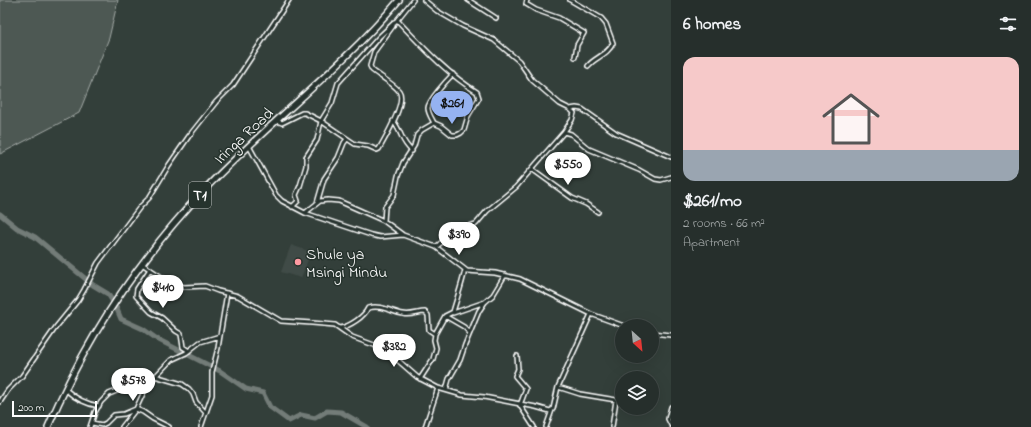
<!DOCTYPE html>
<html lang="en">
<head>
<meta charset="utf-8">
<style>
  body { margin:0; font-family:"Indie Flower",sans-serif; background:#2e3734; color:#f1f3f6; height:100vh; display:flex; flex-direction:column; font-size:15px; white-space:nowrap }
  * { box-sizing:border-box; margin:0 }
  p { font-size:13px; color:#a4a9a9 }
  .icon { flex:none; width:22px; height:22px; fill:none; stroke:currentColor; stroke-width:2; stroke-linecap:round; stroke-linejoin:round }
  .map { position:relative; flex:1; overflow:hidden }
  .drawer { display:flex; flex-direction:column; background:#262f2c; width:360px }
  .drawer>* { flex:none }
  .needle { width:26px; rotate:153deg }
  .controls { position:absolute; left:615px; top:319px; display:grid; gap:8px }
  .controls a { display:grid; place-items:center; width:44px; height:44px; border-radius:50%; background:#262f2c; box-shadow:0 4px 16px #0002,0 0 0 1px #424a48; font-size:20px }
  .scale { position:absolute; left:12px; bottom:10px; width:85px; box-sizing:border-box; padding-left:4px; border:2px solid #fff; border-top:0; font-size:11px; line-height:14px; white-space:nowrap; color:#fff; -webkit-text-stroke:3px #26332d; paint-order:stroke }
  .price { position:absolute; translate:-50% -34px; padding:0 9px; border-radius:14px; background:#fff; color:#222; font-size:13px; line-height:26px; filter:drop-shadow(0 1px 2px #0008) }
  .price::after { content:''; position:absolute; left:50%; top:24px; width:12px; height:9px; margin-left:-6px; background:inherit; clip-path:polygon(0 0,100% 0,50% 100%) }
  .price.current { background:#95b2f1; color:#111 }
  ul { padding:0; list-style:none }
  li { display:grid; align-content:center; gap:8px; height:212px; padding:0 12px }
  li+li { border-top:1px solid #424a48 }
  li span { display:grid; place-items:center; height:124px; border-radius:12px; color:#555 }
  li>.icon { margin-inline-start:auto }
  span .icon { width:72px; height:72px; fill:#fffc; stroke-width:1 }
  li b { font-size:17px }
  h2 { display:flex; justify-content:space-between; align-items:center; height:48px; padding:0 12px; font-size:17px }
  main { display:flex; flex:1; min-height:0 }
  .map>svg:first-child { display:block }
  .built { fill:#404c47 }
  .green { fill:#4d5853; stroke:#a6aca9 }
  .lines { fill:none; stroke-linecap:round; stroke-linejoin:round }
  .river { stroke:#737b78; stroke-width:5 }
  .minor-casing { stroke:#fff; stroke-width:6 }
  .highway-casing { stroke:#fff; stroke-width:8 }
  .minor { stroke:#26332d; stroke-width:3 }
  .highway { stroke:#26332d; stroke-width:5 }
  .poi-dot { fill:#ff9aa2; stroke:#26332d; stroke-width:1.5 }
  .labels { text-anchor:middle; stroke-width:3; stroke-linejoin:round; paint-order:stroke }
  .shield { fill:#26332d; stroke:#bec2c0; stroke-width:1 }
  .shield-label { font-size:15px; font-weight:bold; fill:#fff }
  .street-label { font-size:16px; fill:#fff; stroke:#26332d }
  .poi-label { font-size:16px; fill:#fff; stroke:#26332d; text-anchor:start }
</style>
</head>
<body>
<main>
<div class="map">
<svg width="671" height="427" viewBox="0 0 671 427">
  <rect width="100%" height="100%" fill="#333f3a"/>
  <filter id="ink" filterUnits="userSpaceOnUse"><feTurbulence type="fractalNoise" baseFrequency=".025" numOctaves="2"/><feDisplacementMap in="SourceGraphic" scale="8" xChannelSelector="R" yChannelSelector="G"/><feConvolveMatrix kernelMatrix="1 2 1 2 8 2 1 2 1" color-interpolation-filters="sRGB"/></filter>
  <g filter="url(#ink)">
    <path class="built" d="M291,245L311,252L301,278L281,272Z"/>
    <path class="green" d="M0,0H118L109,38L79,113L0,154Z"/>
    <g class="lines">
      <path class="river" d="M0,214L17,228L35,237L93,285L108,294L113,302
        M116,307L121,319L143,329L157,339L220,371L246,389L263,393L270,407L289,421L301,415L315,418L327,411L341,412L367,427"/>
      <g class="minor-casing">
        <path id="minor" d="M424,0L437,11L463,26L494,40L519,61L532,80L560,104L570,109L574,113L572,120L564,132L516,187L487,211L476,224L457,229L436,247
          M468,0L496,18
          M527,0L526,4L536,10L559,18L584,33L577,45L575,57
          M570,0L601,18L606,24L613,43C608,55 595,57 588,66
          M570,109L576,108L582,109L616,133L671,157
          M277,121L282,123L302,113H305L321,121L355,144L368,146L377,150L379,149C385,138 407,102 399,91C394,84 379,76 372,70L370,66L374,52L393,26L394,22
          M393,121C403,133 400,141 412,151
          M434,123C432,119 428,113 428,108C428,101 447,80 453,74
          M564,132L571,134L589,149L639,170L655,179L661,180L671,177
          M249,146L276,195L282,201L305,213L371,235L380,237L403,235
          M532,169L572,198L586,204L598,212
          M317,203L324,179L338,158L344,143L347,139
          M292,207L298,201L296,195L300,186L306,166V157L317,140L321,121L332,103L338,83L379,37L397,20L413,0
          M305,213L320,201L328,200L339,201L384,221L403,235L436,247L467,271L495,273L520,279L591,314L624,326
          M384,221L385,207L394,195L398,176L403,163L414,146L417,135L422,130L434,123L441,126L452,135H457L461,133L464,130L468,116L479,98L477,92C447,74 421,45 397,20
          M142,264L169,282L176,285L184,287L205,286L218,291L238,296L281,321L312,323L335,325L352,337L385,349L417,377L438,388L462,395L484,397L536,407L550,411L553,409L558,387L591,314
          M150,269L137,289L136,296L151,312L162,318L176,331L181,334L183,347L189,351
          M453,313L485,302
          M445,316L464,327L470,333
          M340,328C350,326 364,317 368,308C380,304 392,312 403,314C411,316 418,312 425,312L428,315L429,330L435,334
          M652,333L671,335
          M517,356L518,369L515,376L526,389L520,405
          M155,376L182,384L189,389L193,394L196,402L206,413
          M420,379L433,359L436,348L434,340L435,334L445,316L453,312C457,298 462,284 465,270
          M558,387L580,394L616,400L612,427
          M66,390C76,399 85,404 99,406
          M446,390L449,379L460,360L465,345L479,311L485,302L493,295L505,275
          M0,402L8,390L22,376L56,327L78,300L84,290L98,263L140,207L149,198L169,165L189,136L216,102L233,85L289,0
          M519,404L534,427
          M671,407L668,419L671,425
          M92,423L102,425L106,423L114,415L124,414L136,409L143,412L153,419L169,427
          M90,427L95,412L101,402L109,394L119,390L127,382L147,387
          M122,427L136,409L147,385L171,360L186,353L200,342L220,336
          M201,427L212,395V372L218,348L227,293
          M425,427L438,388
          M546,427L552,410"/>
      </g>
      <g class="highway-casing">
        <path id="highway" d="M48,427C85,340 139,259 204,190C267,124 340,70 399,0"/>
      </g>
      <use href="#minor" class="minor"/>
      <use href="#highway" class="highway"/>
    </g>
  </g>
  <circle class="poi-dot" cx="298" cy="262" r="4"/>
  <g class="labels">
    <rect class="shield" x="189" y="182" width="22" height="26" rx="3"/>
    <g class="shield-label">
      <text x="200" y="200">T1</text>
    </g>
    <g class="street-label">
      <text transform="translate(243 135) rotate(-43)" y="6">Iringa Road</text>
    </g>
    <g class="poi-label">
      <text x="306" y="259">Shule ya<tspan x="306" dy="18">Msingi Mindu</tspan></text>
    </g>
  </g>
</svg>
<div class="controls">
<a><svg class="needle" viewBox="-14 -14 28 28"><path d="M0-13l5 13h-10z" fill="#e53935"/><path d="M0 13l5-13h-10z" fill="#a4a9a9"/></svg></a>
<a><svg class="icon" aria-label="layers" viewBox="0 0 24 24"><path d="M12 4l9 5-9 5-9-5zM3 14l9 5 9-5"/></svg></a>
</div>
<div class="scale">200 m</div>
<b class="price current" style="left:452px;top:125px">$261</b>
<b class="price" style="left:568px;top:186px">$550</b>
<b class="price" style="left:459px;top:256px">$390</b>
<b class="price" style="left:163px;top:309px">$410</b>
<b class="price" style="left:394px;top:368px">$382</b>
<b class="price" style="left:133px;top:402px">$578</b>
</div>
<section class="drawer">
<h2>6 homes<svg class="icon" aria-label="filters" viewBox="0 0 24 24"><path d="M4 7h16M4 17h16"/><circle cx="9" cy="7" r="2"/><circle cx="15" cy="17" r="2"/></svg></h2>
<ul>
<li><span style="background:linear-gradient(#f6c9c9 75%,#9aa5b1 0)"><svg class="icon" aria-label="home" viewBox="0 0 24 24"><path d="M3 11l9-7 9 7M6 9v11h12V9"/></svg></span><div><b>$261/mo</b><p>2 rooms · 66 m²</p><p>Apartment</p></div></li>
</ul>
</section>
</main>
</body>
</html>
